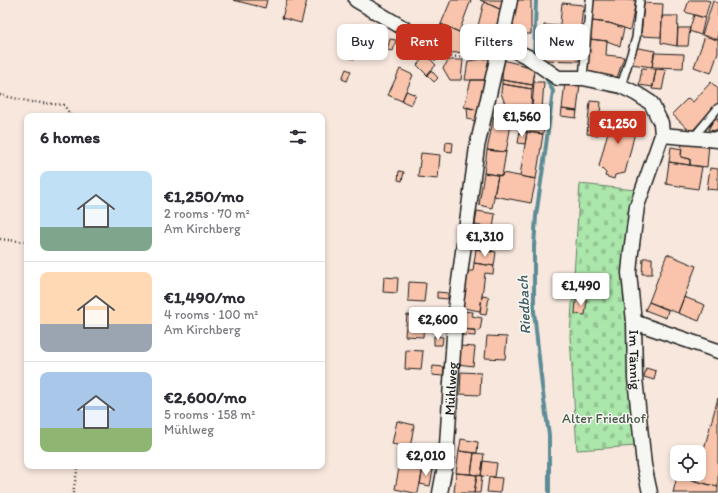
<!DOCTYPE html>
<html lang="en">
<head>
<meta charset="utf-8">
<style>
  body { margin:0; font-family:Itim,sans-serif; background:#f7f7f7; color:#2b2b33; height:100vh; display:flex; flex-direction:column; font-size:15px; white-space:nowrap }
  * { box-sizing:border-box; margin:0 }
  p { font-size:13px; color:#7c7c81 }
  .icon { flex:none; width:22px; height:22px; fill:none; stroke:currentColor; stroke-width:2; stroke-linecap:round; stroke-linejoin:round }
  .map { position:relative; flex:1; overflow:hidden }
  .sheet { position:absolute; left:24px; top:113px; width:301px; height:356px; display:flex; flex-direction:column; background:#fff; border-radius:8px; box-shadow:0 2px 6px #0003 }
  .sheet>* { flex:none }
  .guide { position:absolute; left:337px; top:24px; width:321px; height:36px; display:flex; gap:8px }
  .controls { position:absolute; left:670px; top:445px; display:grid; gap:8px }
  .controls a { display:grid; place-items:center; width:36px; height:36px; border-radius:8px; background:#fff; box-shadow:0 2px 6px #0003; font-size:20px }
  .price { position:absolute; translate:-50% -34px; padding:0 9px; border-radius:4px; background:#fff; color:#222; font-size:13px; line-height:26px; filter:drop-shadow(0 1px 2px #0008) }
  .price::after { content:''; position:absolute; left:50%; top:24px; width:12px; height:9px; margin-left:-6px; background:inherit; clip-path:polygon(0 0,100% 0,50% 100%) }
  .price.current { background:#c8321e; color:#fff }
  ul { padding:0; list-style:none }
  li { display:flex; align-items:center; gap:12px; height:100px; padding:0 16px }
  li+li { border-top:1px solid #e1e1e2 }
  li span { display:grid; place-items:center; flex:none; width:112px; height:80px; border-radius:8px; color:#555 }
  li>.icon { margin-inline-start:auto }
  span .icon { width:48px; height:48px; fill:#fffc; stroke-width:1 }
  li b { font-size:17px }
  h2 { display:flex; justify-content:space-between; align-items:center; height:48px; padding:0 16px; font-size:17px }
  .tag { padding:0 14px; border-radius:8px; background:#fff; box-shadow:0 2px 6px #0003; font-size:14px; line-height:36px }
  .tag.current { background:#c8321e; color:#fff }
  .map>svg:first-child { display:block }
  .cemetery { fill:url(#cemetery-stones); stroke:#648164 }
  .lines { fill:none; stroke-linecap:round; stroke-linejoin:round }
  .stream { stroke:#5d8c96; stroke-width:4 }
  .building { fill:#f9c4ab; stroke:#1c1c1c }
  .service-casing { stroke:#1c1c1c; stroke-width:10 }
  .minor-casing { stroke:#1c1c1c; stroke-width:17 }
  .path { stroke:#1c1c1c; stroke-width:2.5; stroke-dasharray:1 3; stroke-linecap:butt }
  .service { stroke:#f6f6f2; stroke-width:7 }
  .minor { stroke:#f6f6f2; stroke-width:14 }
  .labels { text-anchor:middle; stroke-width:3; stroke-linejoin:round; paint-order:stroke }
  .street-label { font-size:14px; fill:#1c1c1c; stroke:#f6f6f2 }
  .park-label { font-size:14px; fill:#475947; stroke:#f6f6f2 }
  .water-label { font-size:15px; font-style:italic; fill:#425d63; stroke:#f6f6f2 }
</style>
</head>
<body>
<div class="map">
<svg width="718" height="493" viewBox="0 0 718 493">
  <defs>
    <pattern id="cemetery-stones" width="16" height="16" patternUnits="userSpaceOnUse"><rect width="16" height="16" fill="#abe6ab"/><path d="M2 7V4a2 2 0 0 1 4 0v3zM10 15v-3a2 2 0 0 1 4 0v3z" fill="#93c593"/></pattern>
  </defs>
  <rect width="100%" height="100%" fill="#f7e7dd"/>
  <filter id="ink" filterUnits="userSpaceOnUse"><feTurbulence type="fractalNoise" baseFrequency=".025" numOctaves="2"/><feDisplacementMap in="SourceGraphic" scale="8" xChannelSelector="R" yChannelSelector="G"/><feConvolveMatrix kernelMatrix="1 2 1 2 8 2 1 2 1" color-interpolation-filters="sRGB"/></filter>
  <g filter="url(#ink)">
    <path class="cemetery" d="M580,184L635,190L623,250L636,446L577,450L570,336Z"/>
    <g class="lines">
      <path class="stream" d="M535,57L534,55L536,0
        M544,74L553,91L544,161L536,216L534,247V311L542,386L549,435V493"/>
    </g>
    <path class="building" d="M233,0H267L265,8Z
      M287,0H307L301,23L282,18Z
      M451,0H471L459,32L441,24Z
      M480,0H507L504,11Z
      M513,0H531V34H513Z
      M594,0H628L636,1L630,30L609,23L592,21Z
      M689,0H706L710,1L705,18L685,12Z
      M713,1L718,3V40L702,35Z
      M484,2L504,11L494,50L451,53L433,45L441,24L459,32L477,30Z
      M562,3L583,5L580,36L559,34Z
      M644,3L663,4L661,37L641,36Z
      M694,15L705,18L701,35L689,31Z
      M662,16H678L677,46L661,43Z
      M592,21L609,23L624,28L620,46L607,41L589,39Z
      M544,25L560,26L559,34L543,33Z
      M678,28H690L688,46H677Z
      M362,32L382,43L374,60L353,50Z
      M561,35L580,36L579,61L543,60V48L555,49L556,36H561Z
      M705,36L718,40V53L711,73L694,67Z
      M390,39L396,40L393,51L387,50Z
      M589,39L607,41L606,55L624,57L617,78L586,76Z
      M348,44L354,46L353,50L357,52L354,59L344,56Z
      M633,47L655,51L652,67L631,64Z
      M654,53L684,54L683,68L652,67Z
      M426,55L436,65L427,75L417,65Z
      M491,58L486,80H465L468,61Z
      M449,60H463L461,80H450L443,68Z
      M503,60L534,68L533,85L502,80Z
      M642,68L656,69L653,87L639,85Z
      M346,69L351,71L347,81L342,79Z
      M400,69L413,75L402,101L388,95Z
      M656,69L666,70L662,90L652,89Z
      M431,70L438,78L434,82L427,75Z
      M471,80H486L478,110L464,107Z
      M502,80L533,85L532,89L502,84Z
      M534,82H544L542,109L532,108Z
      M565,82L580,84L577,111L562,109Z
      M711,82L718,89V104L691,132L672,114L688,98L693,102Z
      M502,84L532,89L531,109L505,104L501,93Z
      M406,91L416,95L411,105L402,101Z
      M590,101L601,102L598,135L587,134Z
      M467,107L478,110L476,121L468,119Z
      M562,109L577,111L576,118L561,116Z
      M525,110L546,113L543,134L522,131Z
      M609,113L638,120L625,173L615,175L614,179L605,176L606,173L599,166L610,124L606,123Z
      M494,116L512,119L506,152L487,150Z
      M714,119H718V131L708,130Z
      M520,131L527,132L525,144L518,143Z
      M527,132L543,134L536,179L520,176Z
      M682,141L709,143L707,167L690,165V159L681,157Z
      M446,142L453,143L452,152L445,151Z
      M671,147L682,149L681,157L690,159V165L669,162Z
      M487,150L506,152L502,176L484,173Z
      M421,153L440,155L438,179L418,177Z
      M669,162L702,167L698,189L666,184Z
      M710,168L718,169V190L707,189Z
      M399,171L404,172L402,181L398,180Z
      M484,173L498,175L492,208L479,205Z
      M502,173L536,179L531,203L494,196L498,175L502,176Z
      M477,211L495,214L493,228L475,225Z
      M474,232L494,234L492,252L471,248Z
      M476,249L496,252L494,266L474,263Z
      M667,254L696,266L678,313L649,302Z
      M643,258H652V274H642Z
      M474,263L494,266L493,274L485,273L480,311L463,308L468,271H473Z
      M384,277L398,278L397,293L383,292Z
      M409,282L426,283L424,302L408,301Z
      M437,292L448,293V299L437,298Z
      M482,296L489,297L486,315L480,314Z
      M684,297L705,305L699,321L678,313Z
      M576,299L587,300L585,315L575,314Z
      M649,302L668,310L666,318L645,310Z
      M462,311L473,312L472,316L482,318L480,331L462,329L464,315H461Z
      M407,315L424,317L423,337L405,336Z
      M462,329L475,330V336L462,335Z
      M434,336L443,337L442,345H434Z
      M487,336L507,337L505,359L485,358Z
      M460,346L475,347L473,366L458,364Z
      M406,350L423,351L421,370L405,369Z
      M433,366L444,367L443,376L432,375Z
      M646,368L656,371L654,380L644,377Z
      M461,372L481,373L480,395L460,394Z
      M718,398V487L695,481L697,474H699V467Z
      M397,421L414,425L410,448L392,444Z
      M461,439L478,442L477,453L459,451Z
      M424,445L433,447L431,457L422,456Z
      M459,451L474,453L471,474L456,473Z
      M474,453L484,454L481,476L471,474Z
      M483,461L497,463L495,477L481,476Z
      M400,463L423,468L418,493H414L395,489Z
      M423,468L433,470L430,486L420,484Z
      M456,473L477,475L474,493H454Z
      M477,475L482,476L480,493H474Z
      M677,476L718,487V493H673Z
      M489,477L502,478L500,493L487,492Z"/>
    <g class="lines">
      <g class="service-casing">
        <path id="service" d="M583,78L590,0
          M621,86L636,38L640,0
          M693,138L718,108"/>
      </g>
      <g class="minor-casing">
        <g id="minor">
          <path d="M356,0L417,36L436,52"/>
          <path id="s1" d="M501,44L528,57L558,78H583L621,86L637,94L651,103L661,123L662,135L637,206L631,252L629,273L634,322L635,378L644,465L650,493"/>
          <path d="M662,135L718,140"/>
          <path d="M634,322L718,351"/>
          <path id="s2" d="M440,493L446,461L456,304L477,147L498,55L501,44L510,0"/>
        </g>
      </g>
      <path class="path" d="M447,57L484,56
        M0,95L32,102L64,105L71,116
        M0,239L27,242
        M73,493L78,466"/>
      <use href="#service" class="service"/>
      <use href="#minor" class="minor"/>
    </g>
  </g>
  <g class="labels">
    <g class="street-label">
      <text dy="5" stroke="none"><textPath href="#s1" startOffset="429">Im Tännig</textPath></text>
      <text dy="5" stroke="none"><textPath href="#s2" startOffset="105">Mühlweg</textPath></text>
    </g>
    <g class="park-label">
      <text x="604" y="423">Alter Friedhof</text>
    </g>
    <g class="water-label">
      <text transform="translate(524 305) rotate(-93)" y="5">Riedbach</text>
    </g>
  </g>
</svg>
<div class="controls">
<a><svg class="icon" aria-label="locate" viewBox="0 0 24 24"><circle cx="12" cy="12" r="6"/><path d="M12 2v4M12 18v4M2 12h4M18 12h4"/></svg></a>
</div>
<b class="price" style="left:522px;top:138px">€1,560</b>
<b class="price current" style="left:618px;top:145px">€1,250</b>
<b class="price" style="left:485px;top:258px">€1,310</b>
<b class="price" style="left:581px;top:307px">€1,490</b>
<b class="price" style="left:438px;top:341px">€2,600</b>
<b class="price" style="left:426px;top:477px">€2,010</b>
<div class="guide">
<a class="tag">Buy</a>
<a class="tag current">Rent</a>
<a class="tag">Filters</a>
<a class="tag">New</a>
</div>
<section class="sheet">
<h2>6 homes<svg class="icon" aria-label="filters" viewBox="0 0 24 24"><path d="M4 7h16M4 17h16"/><circle cx="9" cy="7" r="2"/><circle cx="15" cy="17" r="2"/></svg></h2>
<ul>
<li><span style="background:linear-gradient(#bfe0f5 70%,#7fa58c 0)"><svg class="icon" aria-label="home" viewBox="0 0 24 24"><path d="M3 11l9-7 9 7M6 9v11h12V9"/></svg></span><div><b>€1,250/mo</b><p>2 rooms · 70 m²</p><p>Am Kirchberg</p></div></li>
<li><span style="background:linear-gradient(#ffd9b3 65%,#9aa5b1 0)"><svg class="icon" aria-label="home" viewBox="0 0 24 24"><path d="M3 11l9-7 9 7M6 9v11h12V9"/></svg></span><div><b>€1,490/mo</b><p>4 rooms · 100 m²</p><p>Am Kirchberg</p></div></li>
<li><span style="background:linear-gradient(#a9c7e8 70%,#8fb573 0)"><svg class="icon" aria-label="home" viewBox="0 0 24 24"><path d="M3 11l9-7 9 7M6 9v11h12V9"/></svg></span><div><b>€2,600/mo</b><p>5 rooms · 158 m²</p><p>Mühlweg</p></div></li>
</ul>
</section>
</div>
</body>
</html>
